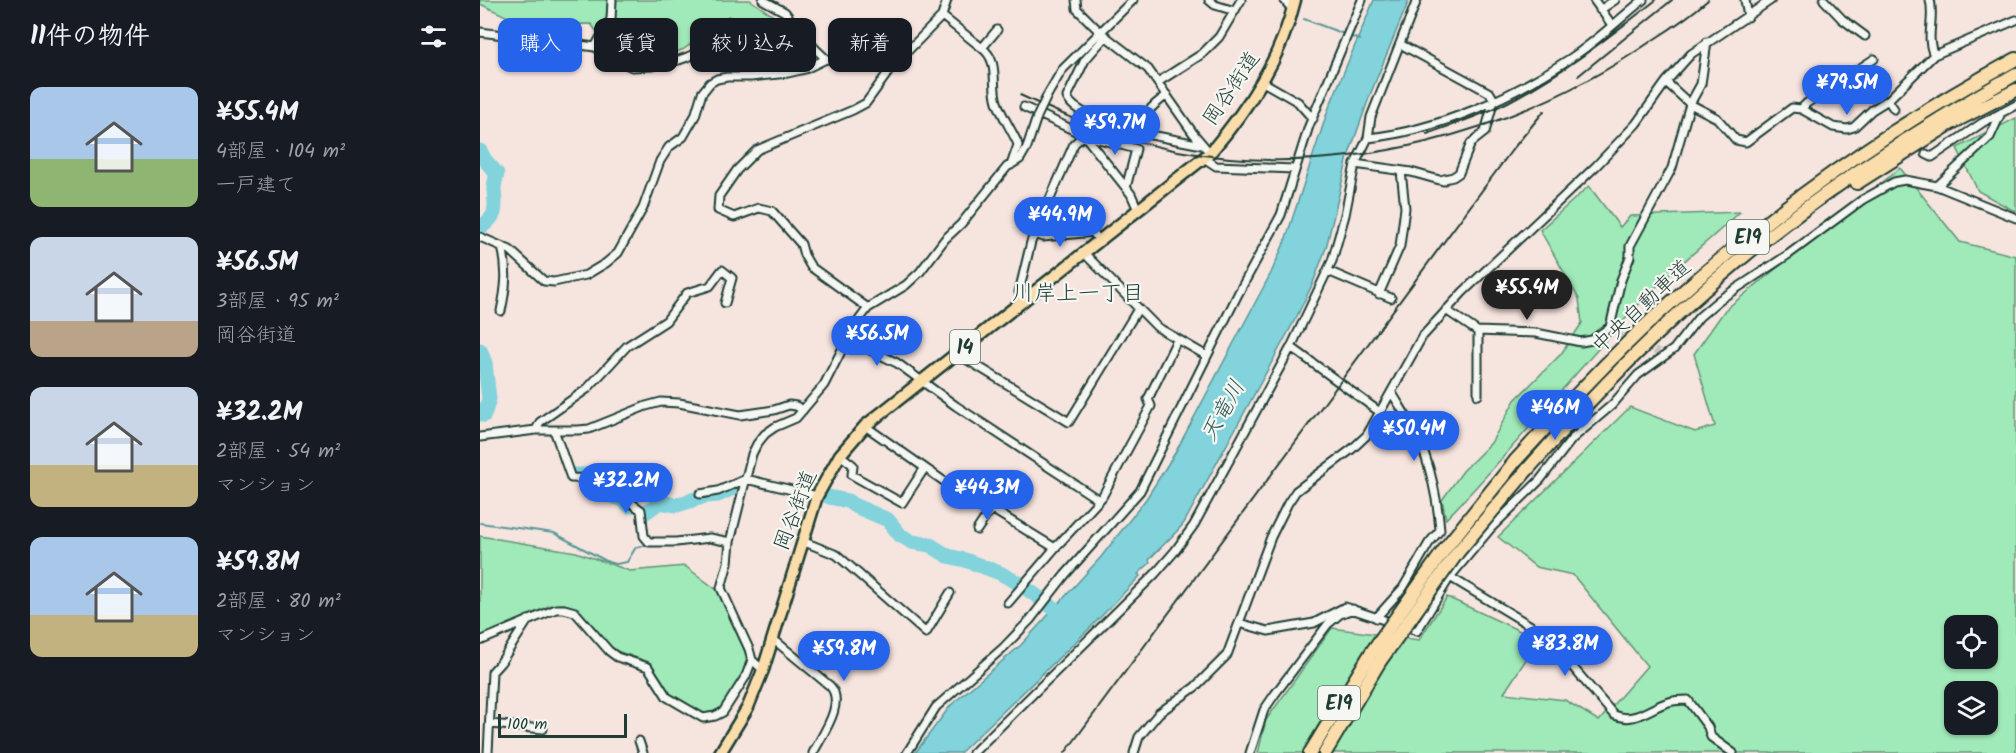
<!DOCTYPE html>
<html lang="ja">
<head>
<meta charset="utf-8">
<style>
  body { margin:0; font-family:Kalam,"Klee One",sans-serif; background:#20242c; color:#f1f3f6; height:100vh; display:flex; flex-direction:column; font-size:22px; white-space:nowrap }
  * { box-sizing:border-box; margin:0 }
  p { font-size:20px; color:#9ea1a6 }
  .icon { flex:none; width:33px; height:33px; fill:none; stroke:currentColor; stroke-width:2; stroke-linecap:round; stroke-linejoin:round }
  .map { position:relative; flex:1; overflow:hidden }
  .details { display:flex; flex-direction:column; background:#171b24; width:480px }
  .details>* { flex:none }
  .banner { position:absolute; left:18px; top:18px; width:570px; height:54px; display:flex; gap:12px }
  .buttons { position:absolute; left:1464px; top:615px; display:grid; gap:12px }
  .buttons a { display:grid; place-items:center; width:54px; height:54px; border-radius:12px; background:#171b24; box-shadow:0 2px 4px #0004; font-size:30px }
  .scale { position:absolute; left:18px; bottom:15px; width:129px; box-sizing:border-box; padding-left:6px; border:3px solid #1f3d34; border-top:0; font-size:16px; line-height:21px; white-space:nowrap; color:#1f3d34; -webkit-text-stroke:4px #f6f6f2; paint-order:stroke }
  .price { position:absolute; translate:-50% -51px; padding:0 14px; border-radius:21px; background:#2563eb; color:#fff; font-size:20px; line-height:39px; filter:drop-shadow(0 2px 3px #0008) }
  .price::after { content:''; position:absolute; left:50%; top:36px; width:18px; height:14px; margin-left:-9px; background:inherit; clip-path:polygon(0 0,100% 0,50% 100%) }
  .price.current { background:#222; color:#fff }
  ul { padding:0; list-style:none }
  li { display:flex; align-items:center; gap:18px; height:150px; padding:0 30px }
  li span { display:grid; place-items:center; flex:none; width:168px; height:120px; border-radius:12px; color:#555 }
  li>.icon { margin-inline-start:auto }
  span .icon { width:72px; height:72px; fill:#fffc; stroke-width:1 }
  li b { font-size:26px }
  h2 { display:flex; justify-content:space-between; align-items:center; height:72px; padding:0 30px; font-size:26px }
  .pill { padding:0 21px; border-radius:12px; background:#171b24; box-shadow:0 2px 4px #0004; font-size:21px; line-height:54px }
  .pill.current { background:#2563eb; color:#fff }
  main { display:flex; flex:1; min-height:0 }
  .map>svg:first-child { display:block }
  .green { fill:#a0e9b8; stroke:#609376; stroke-width:1.5; fill-rule:evenodd }
  .water { fill:#82d3db; stroke:#5a9798; stroke-width:1.5 }
  .lines { fill:none; stroke-linecap:round; stroke-linejoin:round }
  .stream { stroke:#5a9798; stroke-width:2 }
  .river { stroke:#82d3db; stroke-width:15 }
  .street-tunnel { stroke:#cbc3bd; stroke-width:7; stroke-dasharray:7 3.5; stroke-linecap:butt }
  .street-casing { stroke:#1f3d34; stroke-width:11 }
  .primary-casing { stroke:#1f3d34; stroke-width:15 }
  .highway-casing { stroke:#1f3d34; stroke-width:16 }
  .street { stroke:#f6f6f2; stroke-width:7 }
  .primary { stroke:#faddab; stroke-width:10 }
  .highway { stroke:#faddab; stroke-width:12 }
  .rail { stroke:#1f3d34; stroke-width:2 }
  .street-bridge-casing { stroke:#1f3d34; stroke-width:11; stroke-linecap:butt }
  .highway-bridge-casing { stroke:#1f3d34; stroke-width:16; stroke-linecap:butt }
  .street-bridge { stroke:#f6f6f2; stroke-width:7 }
  .highway-bridge { stroke:#faddab; stroke-width:12 }
  .labels { text-anchor:middle; stroke-width:4.5; stroke-linejoin:round; paint-order:stroke }
  .shield { fill:#f6f6f2; stroke:#60746d; stroke-width:1.5 }
  .shield-label { font-size:20px; font-weight:bold; fill:#1f3d34 }
  .street-label { font-size:21px; fill:#1f3d34; stroke:#f6f6f2 }
  .neighbourhood-label { font-size:22px; fill:#1f3d34; stroke:#f6f6f2 }
  .water-label { font-size:22px; font-style:italic; fill:#335b55; stroke:#f6f6f2 }
</style>
</head>
<body>
<main>
<section class="details">
<h2>11件の物件<svg class="icon" aria-label="filters" viewBox="0 0 24 24"><path d="M4 7h16M4 17h16"/><circle cx="9" cy="7" r="2"/><circle cx="15" cy="17" r="2"/></svg></h2>
<ul>
<li><span style="background:linear-gradient(#a9c7e8 60%,#8fb573 0)"><svg class="icon" aria-label="home" viewBox="0 0 24 24"><path d="M3 11l9-7 9 7M6 9v11h12V9"/></svg></span><div><b>¥55.4M</b><p>4部屋 · 104 m²</p><p>一戸建て</p></div></li>
<li><span style="background:linear-gradient(#c9d6e8 70%,#b9a48a 0)"><svg class="icon" aria-label="home" viewBox="0 0 24 24"><path d="M3 11l9-7 9 7M6 9v11h12V9"/></svg></span><div><b>¥56.5M</b><p>3部屋 · 95 m²</p><p>岡谷街道</p></div></li>
<li><span style="background:linear-gradient(#c9d6e8 65%,#c2b280 0)"><svg class="icon" aria-label="home" viewBox="0 0 24 24"><path d="M3 11l9-7 9 7M6 9v11h12V9"/></svg></span><div><b>¥32.2M</b><p>2部屋 · 54 m²</p><p>マンション</p></div></li>
<li><span style="background:linear-gradient(#a9c7e8 65%,#c2b280 0)"><svg class="icon" aria-label="home" viewBox="0 0 24 24"><path d="M3 11l9-7 9 7M6 9v11h12V9"/></svg></span><div><b>¥59.8M</b><p>2部屋 · 80 m²</p><p>マンション</p></div></li>
</ul>
</section>
<div class="map">
<svg width="1536" height="753" viewBox="0 0 1536 753">
  <rect width="100%" height="100%" fill="#f6e4df"/>
  <filter id="ink" filterUnits="userSpaceOnUse"><feTurbulence type="fractalNoise" baseFrequency=".0167" numOctaves="2"/><feDisplacementMap in="SourceGraphic" scale="12" xChannelSelector="R" yChannelSelector="G"/><feConvolveMatrix kernelMatrix="1 2 1 2 8 2 1 2 1" color-interpolation-filters="sRGB"/></filter>
  <g filter="url(#ink)">
    <path class="green" d="M0,0H270L305,24L319,42L248,16L204,49L158,68L134,55L111,24L45,25L0,4Z
      M1536,118V212L1498,191L1477,148Z
      M1420,168L1480,242L1536,256V753H778L786,720L852,628L939,640L967,597L1059,640L1024,693L1085,700L1119,721L1167,666L1093,575L1056,567L1018,537L1150,407L1215,432L1235,426L1214,354L1245,310ZM1474,626H1508V658H1474ZM1474,692H1508V724H1474Z
      M1109,186L1140,227L1150,216L1260,212C1229,241 1194,268 1165,298C1096,370 1035,448 966,519L962,500L983,471L1011,443L1035,400L1081,354L1102,323L1099,299L1060,230Z
      M0,536L96,552L150,571L205,566L237,590L267,656L262,678L243,706L234,712L224,713L207,706L187,693L181,679L168,662L137,651L131,647L97,608L84,604L71,605L0,637Z"/>
    <path class="water" d="M894,0H929L890,95L868,157L846,248L833,283L817,316L704,523C693,537 680,547 669,560L670,563L658,574L660,576L610,628L480,753H435L471,705L541,645L621,557L666,499L695,453L791,273L805,241L848,110Z"/>
    <g class="lines">
      <path class="stream" d="M824,19L880,40
        M0,523L74,533L128,562L136,564L147,562L156,547L169,545
        M183,545H199"/>
      <path class="river" d="M0,151L5,160L17,174C16,179 14,183 14,188C15,210 19,214 0,228
        M0,350L5,363L9,399L4,415
        M94,475H113
        M120,483L121,493L142,499L150,506
        M349,497L368,501L373,505L408,520L420,535L432,542L450,545L468,556L485,560L520,573L540,584L590,620
        M166,512L180,502L197,505L225,496L238,495L259,485"/>
      <path class="street-tunnel" d="M1414,109L1426,126
        M1136,333L1179,353"/>
      <g class="street-casing">
        <path id="street" d="M283,0L305,12L324,38L346,59
          M596,0L597,9L620,32L668,69L713,133L730,153
          M729,0L735,5L755,11
          M804,0L813,10
          M1114,0L1132,25
          M1265,0L1268,17
          M1344,0L1362,19L1385,36
          M1450,0C1455,19 1445,37 1454,55
          M1120,10L1135,0
          M462,16L502,48L517,30
          M0,32L115,47L134,59L152,67L172,66L199,60L221,52L242,40L258,37L334,47
          M626,36L605,60L587,97C594,116 642,126 661,133
          M920,44L1010,93L1014,100L1005,132L991,143L979,173L973,177L960,180
          M115,47L131,19L132,0
          M502,48C520,61 511,84 517,102C522,116 531,129 537,142L538,145L531,165
          M678,82L722,54L739,37L761,0
          M783,82L818,102L833,119
          M1186,82L1210,104L1237,118L1256,140L1266,142L1312,108L1321,109L1327,103L1394,59
          M568,94L582,70L653,0
          M687,95C672,106 663,113 661,133L722,145
          M1408,100L1414,109
          M544,107L604,135L656,149L646,188
          M1321,109L1353,127L1367,129L1374,127L1392,110L1408,100L1454,55L1536,20
          M888,138C960,130 1032,97 1091,58C1117,41 1139,19 1163,0
          M1446,154L1452,157L1502,123L1536,105
          M724,158L736,166L814,169
          M875,164L931,172L963,181
          M1457,186L1510,137L1521,113
          M555,234L563,237L613,232L619,241
          M0,237L30,250L64,281L74,282L106,275L126,263L138,253L163,208L180,161L189,147L203,137L215,116L222,93L230,83L237,79L247,77H271L308,73L325,69L346,59L412,67L462,16L467,0
          M604,253L677,327L727,356
          M848,271L911,298
          M899,294L920,246L925,208L921,171
          M544,301L539,292L551,242L594,144L604,135L651,194L658,210
          M388,308L331,267L324,255L321,244L292,211L279,208L254,217L238,210L239,196L257,170L277,150L373,110L386,103L412,67
          M966,310L997,331L1056,333L1101,342L1112,340L1130,327L1141,280L1150,257V246L1192,168L1210,104L1221,84L1227,42
          M21,311C26,288 28,270 22,247
          M998,331V395
          M369,335L378,344L417,363L476,406L619,500
          M811,347L901,413
          M476,353L589,422L658,309
          M385,426L475,489L515,511L575,548L622,497L671,406L668,399L697,340
          M56,430L60,422L107,389L147,346L186,321L207,293L230,286L242,270L252,278L245,303
          M74,430L91,478L118,479L161,510L164,536L169,542H196L230,538L250,542
          M0,437L56,430H98L109,429L166,406L181,402L199,403L260,415L294,410L309,405L316,406L323,410
          M360,455L373,465L372,475L422,503L444,469
          M220,494L238,491L266,479L337,496
          M497,530L511,509
          M322,541L357,555L446,633L470,593
          M970,577L1051,626L1084,657L1134,715C1155,724 1168,708 1189,702C1195,700 1202,700 1208,700L1228,727L1231,737L1253,753
          M528,603L575,548
          M896,618L923,588L949,543L960,530C958,502 950,463 938,438C931,423 921,408 912,393
          M759,623L788,631L834,623L865,607L913,623
          M924,626L937,631L970,577L1011,528L1060,480L1092,439L1132,405L1158,375L1194,349L1219,317L1239,300L1309,254L1382,200L1414,182L1425,180L1457,186L1536,218
          M293,639L350,686C366,703 342,735 333,753
          M0,641L76,609H84L95,612L129,651L137,657L168,667L187,697L223,718L235,716L243,712L266,676L272,660
          M283,670L272,660L269,649L241,588L248,563L250,542L272,454L277,444L285,434L295,427L316,418L344,385L373,328L388,308L426,285L440,272L465,239L481,224L527,167L540,159L547,147L557,117
          M10,724L63,729
          M159,741L163,753
          M8,753L12,672L21,662L48,620
          M427,753L456,707L524,647L550,620L585,575L660,491L758,294L801,215L829,126L882,0
          M493,753L675,574L695,551L714,525L811,347L852,261L865,215L875,164L888,138L891,117L937,0
          M654,753L659,737L679,713L715,687L747,655L791,537L808,503L816,491L872,449L887,435L942,337L983,292L1116,166L1156,124L1186,82L1211,54L1291,0
          M770,753L784,710L795,694L848,624L860,614L873,609"/>
      </g>
      <g class="primary-casing">
        <path id="primary" d="M240,753L268,707L283,670L337,496L360,455L385,426L730,153C769,107 801,59 815,0"/>
      </g>
      <g class="highway-casing">
        <path id="highway" d="M1377,183L1470,124L1536,90
          M1036,460C1082,410 1128,360 1178,314C1286,215 1407,129 1536,59
          M1047,470C1112,396 1181,325 1257,262C1343,190 1439,129 1536,74
          M830,753L891,653
          M845,753L900,661"/>
      </g>
      <use href="#street" class="street"/>
      <use href="#primary" class="primary"/>
      <use href="#highway" class="highway"/>
      <path class="rail" d="M1098,76L1192,0
        M540,95C592,119 641,140 698,151C862,181 1037,134 1173,40C1192,28 1211,15 1228,0
        M947,134C974,124 1003,115 1028,102C1082,74 1129,37 1176,0
        M585,753L1032,150L1064,111"/>
      <g class="street-bridge-casing">
        <path id="street-bridge" d="M557,117L568,94"/>
      </g>
      <g class="highway-bridge-casing">
        <path id="highway-bridge" d="M891,653L967,546L1036,460
          M900,661L978,552L1047,470"/>
      </g>
      <use href="#street-bridge" class="street-bridge"/>
      <use href="#highway-bridge" class="highway-bridge"/>
    </g>
  </g>
  <g class="labels">
    <g class="shield">
      <rect x="1247" y="220" width="42" height="34" rx="4.5"/>
      <rect x="470" y="330" width="30" height="34" rx="4.5"/>
      <rect x="838" y="686" width="42" height="34" rx="4.5"/>
    </g>
    <g class="shield-label">
      <text x="1268" y="244">E19</text>
      <text x="485" y="354">14</text>
      <text x="859" y="710">E19</text>
    </g>
    <g class="street-label">
      <text transform="translate(751 88) rotate(-56)" y="7">岡谷街道</text>
      <text transform="translate(1161 306) rotate(-43)" y="7">中央自動車道</text>
      <text transform="translate(315 510) rotate(-69)" y="7">岡谷街道</text>
    </g>
    <g class="neighbourhood-label">
      <text x="598" y="300">川岸上一丁目</text>
    </g>
    <g class="water-label">
      <text transform="translate(742 410) rotate(-61)" y="8">天竜川</text>
    </g>
  </g>
</svg>
<div class="buttons">
<a><svg class="icon" aria-label="locate" viewBox="0 0 24 24"><circle cx="12" cy="12" r="6"/><path d="M12 2v4M12 18v4M2 12h4M18 12h4"/></svg></a>
<a><svg class="icon" aria-label="layers" viewBox="0 0 24 24"><path d="M12 4l9 5-9 5-9-5zM3 14l9 5 9-5"/></svg></a>
</div>
<div class="scale">100 m</div>
<b class="price" style="left:1367px;top:116px">¥79.5M</b>
<b class="price" style="left:635px;top:156px">¥59.7M</b>
<b class="price" style="left:580px;top:248px">¥44.9M</b>
<b class="price current" style="left:1047px;top:321px">¥55.4M</b>
<b class="price" style="left:397px;top:367px">¥56.5M</b>
<b class="price" style="left:1075px;top:441px">¥46M</b>
<b class="price" style="left:934px;top:462px">¥50.4M</b>
<b class="price" style="left:146px;top:514px">¥32.2M</b>
<b class="price" style="left:507px;top:521px">¥44.3M</b>
<b class="price" style="left:1085px;top:677px">¥83.8M</b>
<b class="price" style="left:364px;top:682px">¥59.8M</b>
<div class="banner">
<a class="pill current">購入</a>
<a class="pill">賃貸</a>
<a class="pill">絞り込み</a>
<a class="pill">新着</a>
</div>
</div>
</main>
</body>
</html>
